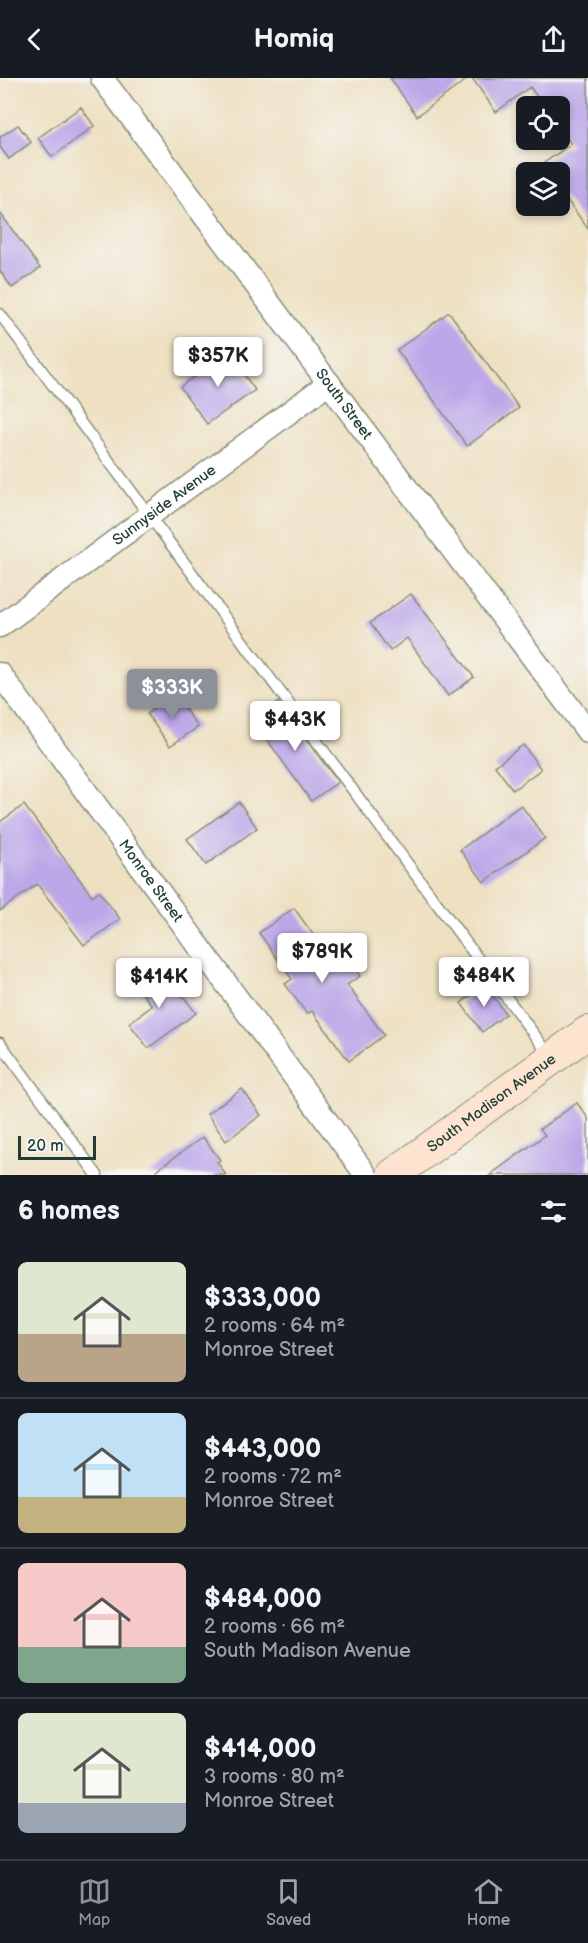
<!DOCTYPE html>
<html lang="en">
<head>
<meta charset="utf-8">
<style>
  body { margin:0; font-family:"Balsamiq Sans",sans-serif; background:#20242c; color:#f1f3f6; height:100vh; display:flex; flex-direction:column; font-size:22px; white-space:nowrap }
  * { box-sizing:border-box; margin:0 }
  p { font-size:20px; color:#9ea1a6 }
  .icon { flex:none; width:33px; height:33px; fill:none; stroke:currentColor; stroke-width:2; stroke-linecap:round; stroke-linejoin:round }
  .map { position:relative; height:1097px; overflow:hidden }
  .sheet { display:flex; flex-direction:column; background:#171b24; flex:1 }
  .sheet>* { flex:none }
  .fabs { position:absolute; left:516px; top:18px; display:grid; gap:12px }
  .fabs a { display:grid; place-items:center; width:54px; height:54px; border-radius:9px; background:#171b24; box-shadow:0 3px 9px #0003; font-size:30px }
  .scale { position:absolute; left:18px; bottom:15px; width:78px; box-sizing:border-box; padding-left:6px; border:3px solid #1f3d34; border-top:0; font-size:16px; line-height:21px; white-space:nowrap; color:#1f3d34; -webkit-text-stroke:4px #f6f6f2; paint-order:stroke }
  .price { position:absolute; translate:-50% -51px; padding:0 14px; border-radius:6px; background:#fff; color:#222; font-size:20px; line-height:39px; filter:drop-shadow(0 2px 3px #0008) }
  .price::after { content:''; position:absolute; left:50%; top:36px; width:18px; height:14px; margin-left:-9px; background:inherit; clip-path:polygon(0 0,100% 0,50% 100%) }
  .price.current { background:#8c9099; color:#fff }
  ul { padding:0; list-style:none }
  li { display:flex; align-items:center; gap:18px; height:150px; padding:0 18px }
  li+li { border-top:2px solid #363941 }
  li span { display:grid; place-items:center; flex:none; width:168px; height:120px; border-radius:9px; color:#555 }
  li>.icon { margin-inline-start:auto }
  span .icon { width:72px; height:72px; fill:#fffc; stroke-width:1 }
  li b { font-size:26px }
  h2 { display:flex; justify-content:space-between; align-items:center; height:72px; padding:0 18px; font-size:26px }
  header { display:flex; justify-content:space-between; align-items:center; height:78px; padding:0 18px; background:#171b24; font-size:27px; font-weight:700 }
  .tab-bar { display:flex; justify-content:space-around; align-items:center; height:84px; border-top:2px solid #363941; background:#171b24; font-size:16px; color:#9ea1a6 }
  .tab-bar a { display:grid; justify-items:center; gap:3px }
  .tab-bar .current { color:#8c9099 }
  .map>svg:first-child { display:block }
  .building { fill:#bca7e8 }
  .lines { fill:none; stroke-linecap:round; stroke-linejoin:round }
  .service-casing { stroke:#868e7a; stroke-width:13 }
  .minor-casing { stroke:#868e7a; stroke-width:25 }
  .secondary-casing { stroke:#868e7a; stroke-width:34 }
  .service { stroke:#fff; stroke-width:10 }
  .minor { stroke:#fff; stroke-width:22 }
  .secondary { stroke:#fde4d0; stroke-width:32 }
  .labels { text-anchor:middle; stroke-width:5; stroke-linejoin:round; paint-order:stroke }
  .street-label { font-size:15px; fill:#1f3d34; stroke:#f6f6f2 }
</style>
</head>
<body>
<header><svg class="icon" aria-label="back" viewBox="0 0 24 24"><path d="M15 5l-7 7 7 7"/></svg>Homiq<svg class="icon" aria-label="share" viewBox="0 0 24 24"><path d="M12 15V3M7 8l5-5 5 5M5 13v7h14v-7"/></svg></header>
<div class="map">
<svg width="588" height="1097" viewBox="0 0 588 1097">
  <rect width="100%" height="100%" fill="#f6f6f2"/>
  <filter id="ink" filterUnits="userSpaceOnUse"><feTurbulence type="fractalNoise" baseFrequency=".0167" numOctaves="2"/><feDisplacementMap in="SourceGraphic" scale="12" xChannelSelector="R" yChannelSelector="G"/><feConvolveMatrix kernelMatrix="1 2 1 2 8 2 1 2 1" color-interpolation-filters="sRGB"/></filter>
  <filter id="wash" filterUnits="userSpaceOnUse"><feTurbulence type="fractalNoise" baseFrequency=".008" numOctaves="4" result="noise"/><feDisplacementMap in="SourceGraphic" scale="24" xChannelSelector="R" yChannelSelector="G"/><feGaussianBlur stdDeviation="1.35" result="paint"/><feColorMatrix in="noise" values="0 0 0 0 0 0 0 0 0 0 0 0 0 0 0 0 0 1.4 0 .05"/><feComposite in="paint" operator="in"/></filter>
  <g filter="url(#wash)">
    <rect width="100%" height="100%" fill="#eee0c1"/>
    <g id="blocks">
      <path class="building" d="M390,0H469L417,38Z
        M472,0H588V151L560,112V94H531L571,66L560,50V28H544L530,9L496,34Z
        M81,29L94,48L52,79L38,60Z
        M18,47L31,64L9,81L0,69V59Z
        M0,135L40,190L12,210L0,193Z
        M449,234L519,330L467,368L397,272Z
        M228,274L255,312L207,346L180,309Z
        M411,516L474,599L448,618L407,560L390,573L370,545Z
        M174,616L198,649L170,668L147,636Z
        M278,624L338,704L311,723L253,642Z
        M523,667L541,691L513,712L495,688Z
        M239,724L257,750L206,787L187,761Z
        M24,727L92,818L99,813L120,841L84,867L37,806L0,833V744Z
        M521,727L545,760L484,804L460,772Z
        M294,830L327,876L338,868L360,898L347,907L384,957L349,983L312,933L307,936L285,906L292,901L259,855Z
        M151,888L170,915L177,910L196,935L148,970L129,945L152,928L133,902Z
        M485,907L506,936L482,954L461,925Z
        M242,1011L261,1037L226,1063L207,1036Z
        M577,1025L588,1040V1097H490L545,1057L540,1051Z
        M203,1059L220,1082L217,1084L226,1097H150Z"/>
    </g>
  </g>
  <g filter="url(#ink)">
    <use href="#blocks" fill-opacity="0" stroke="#868e7a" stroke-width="1.5"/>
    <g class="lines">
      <g class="service-casing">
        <path id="service" d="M0,236L550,978
          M0,965L97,1097"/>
      </g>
      <g class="minor-casing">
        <g id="minor">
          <path id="s1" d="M102,0L588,654"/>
          <path id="s2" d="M0,548L329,305"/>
          <path id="s3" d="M0,596L366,1097"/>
        </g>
      </g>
      <g class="secondary-casing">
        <g id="secondary">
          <path id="s4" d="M393,1097L588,954"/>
        </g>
      </g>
      <use href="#service" class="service"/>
      <use href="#minor" class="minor"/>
      <use href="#secondary" class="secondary"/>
    </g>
  </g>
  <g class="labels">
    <g class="street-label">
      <text dy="5" stroke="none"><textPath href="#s1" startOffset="406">South Street</textPath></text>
      <text dy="5" stroke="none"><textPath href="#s2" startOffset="204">Sunnyside Avenue</textPath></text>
      <text dy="5" stroke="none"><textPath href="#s3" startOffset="256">Monroe Street</textPath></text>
      <text dy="5" stroke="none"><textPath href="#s4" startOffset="122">South Madison Avenue</textPath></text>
    </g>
  </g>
</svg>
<div class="fabs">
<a><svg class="icon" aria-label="locate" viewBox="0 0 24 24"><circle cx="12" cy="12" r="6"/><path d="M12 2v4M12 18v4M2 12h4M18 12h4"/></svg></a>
<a><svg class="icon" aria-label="layers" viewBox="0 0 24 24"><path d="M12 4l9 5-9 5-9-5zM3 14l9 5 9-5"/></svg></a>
</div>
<div class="scale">20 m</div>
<b class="price" style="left:218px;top:310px">$357K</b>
<b class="price current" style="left:172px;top:642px">$333K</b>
<b class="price" style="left:295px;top:674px">$443K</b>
<b class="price" style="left:322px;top:906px">$789K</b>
<b class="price" style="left:484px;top:930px">$484K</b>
<b class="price" style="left:159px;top:931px">$414K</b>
</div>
<section class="sheet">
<h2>6 homes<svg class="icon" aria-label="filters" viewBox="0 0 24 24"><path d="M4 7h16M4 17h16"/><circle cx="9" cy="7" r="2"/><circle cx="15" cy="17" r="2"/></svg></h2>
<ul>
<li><span style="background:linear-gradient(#dfe7d0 60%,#b9a48a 0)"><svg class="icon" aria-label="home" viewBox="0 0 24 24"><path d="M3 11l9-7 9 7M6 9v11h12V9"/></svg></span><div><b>$333,000</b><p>2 rooms · 64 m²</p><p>Monroe Street</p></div></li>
<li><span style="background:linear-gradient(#bfe0f5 70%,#c2b280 0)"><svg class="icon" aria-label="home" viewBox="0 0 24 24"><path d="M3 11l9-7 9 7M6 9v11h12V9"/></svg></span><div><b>$443,000</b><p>2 rooms · 72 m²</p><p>Monroe Street</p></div></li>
<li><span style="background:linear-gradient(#f6c9c9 70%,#7fa58c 0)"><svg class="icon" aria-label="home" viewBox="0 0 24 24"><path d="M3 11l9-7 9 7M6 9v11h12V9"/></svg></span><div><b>$484,000</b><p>2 rooms · 66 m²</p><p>South Madison Avenue</p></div></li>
<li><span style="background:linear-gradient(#dfe7d0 75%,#9aa5b1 0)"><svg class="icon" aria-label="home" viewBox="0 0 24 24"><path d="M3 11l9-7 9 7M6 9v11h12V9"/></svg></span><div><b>$414,000</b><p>3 rooms · 80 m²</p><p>Monroe Street</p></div></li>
</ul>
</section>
<nav class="tab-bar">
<a class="current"><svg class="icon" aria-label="map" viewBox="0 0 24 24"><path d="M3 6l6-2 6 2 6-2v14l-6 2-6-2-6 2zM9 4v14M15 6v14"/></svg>Map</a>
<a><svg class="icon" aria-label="saved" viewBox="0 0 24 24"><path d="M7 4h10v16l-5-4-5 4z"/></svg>Saved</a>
<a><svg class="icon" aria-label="home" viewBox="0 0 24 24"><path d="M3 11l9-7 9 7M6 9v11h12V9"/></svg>Home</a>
</nav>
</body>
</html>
